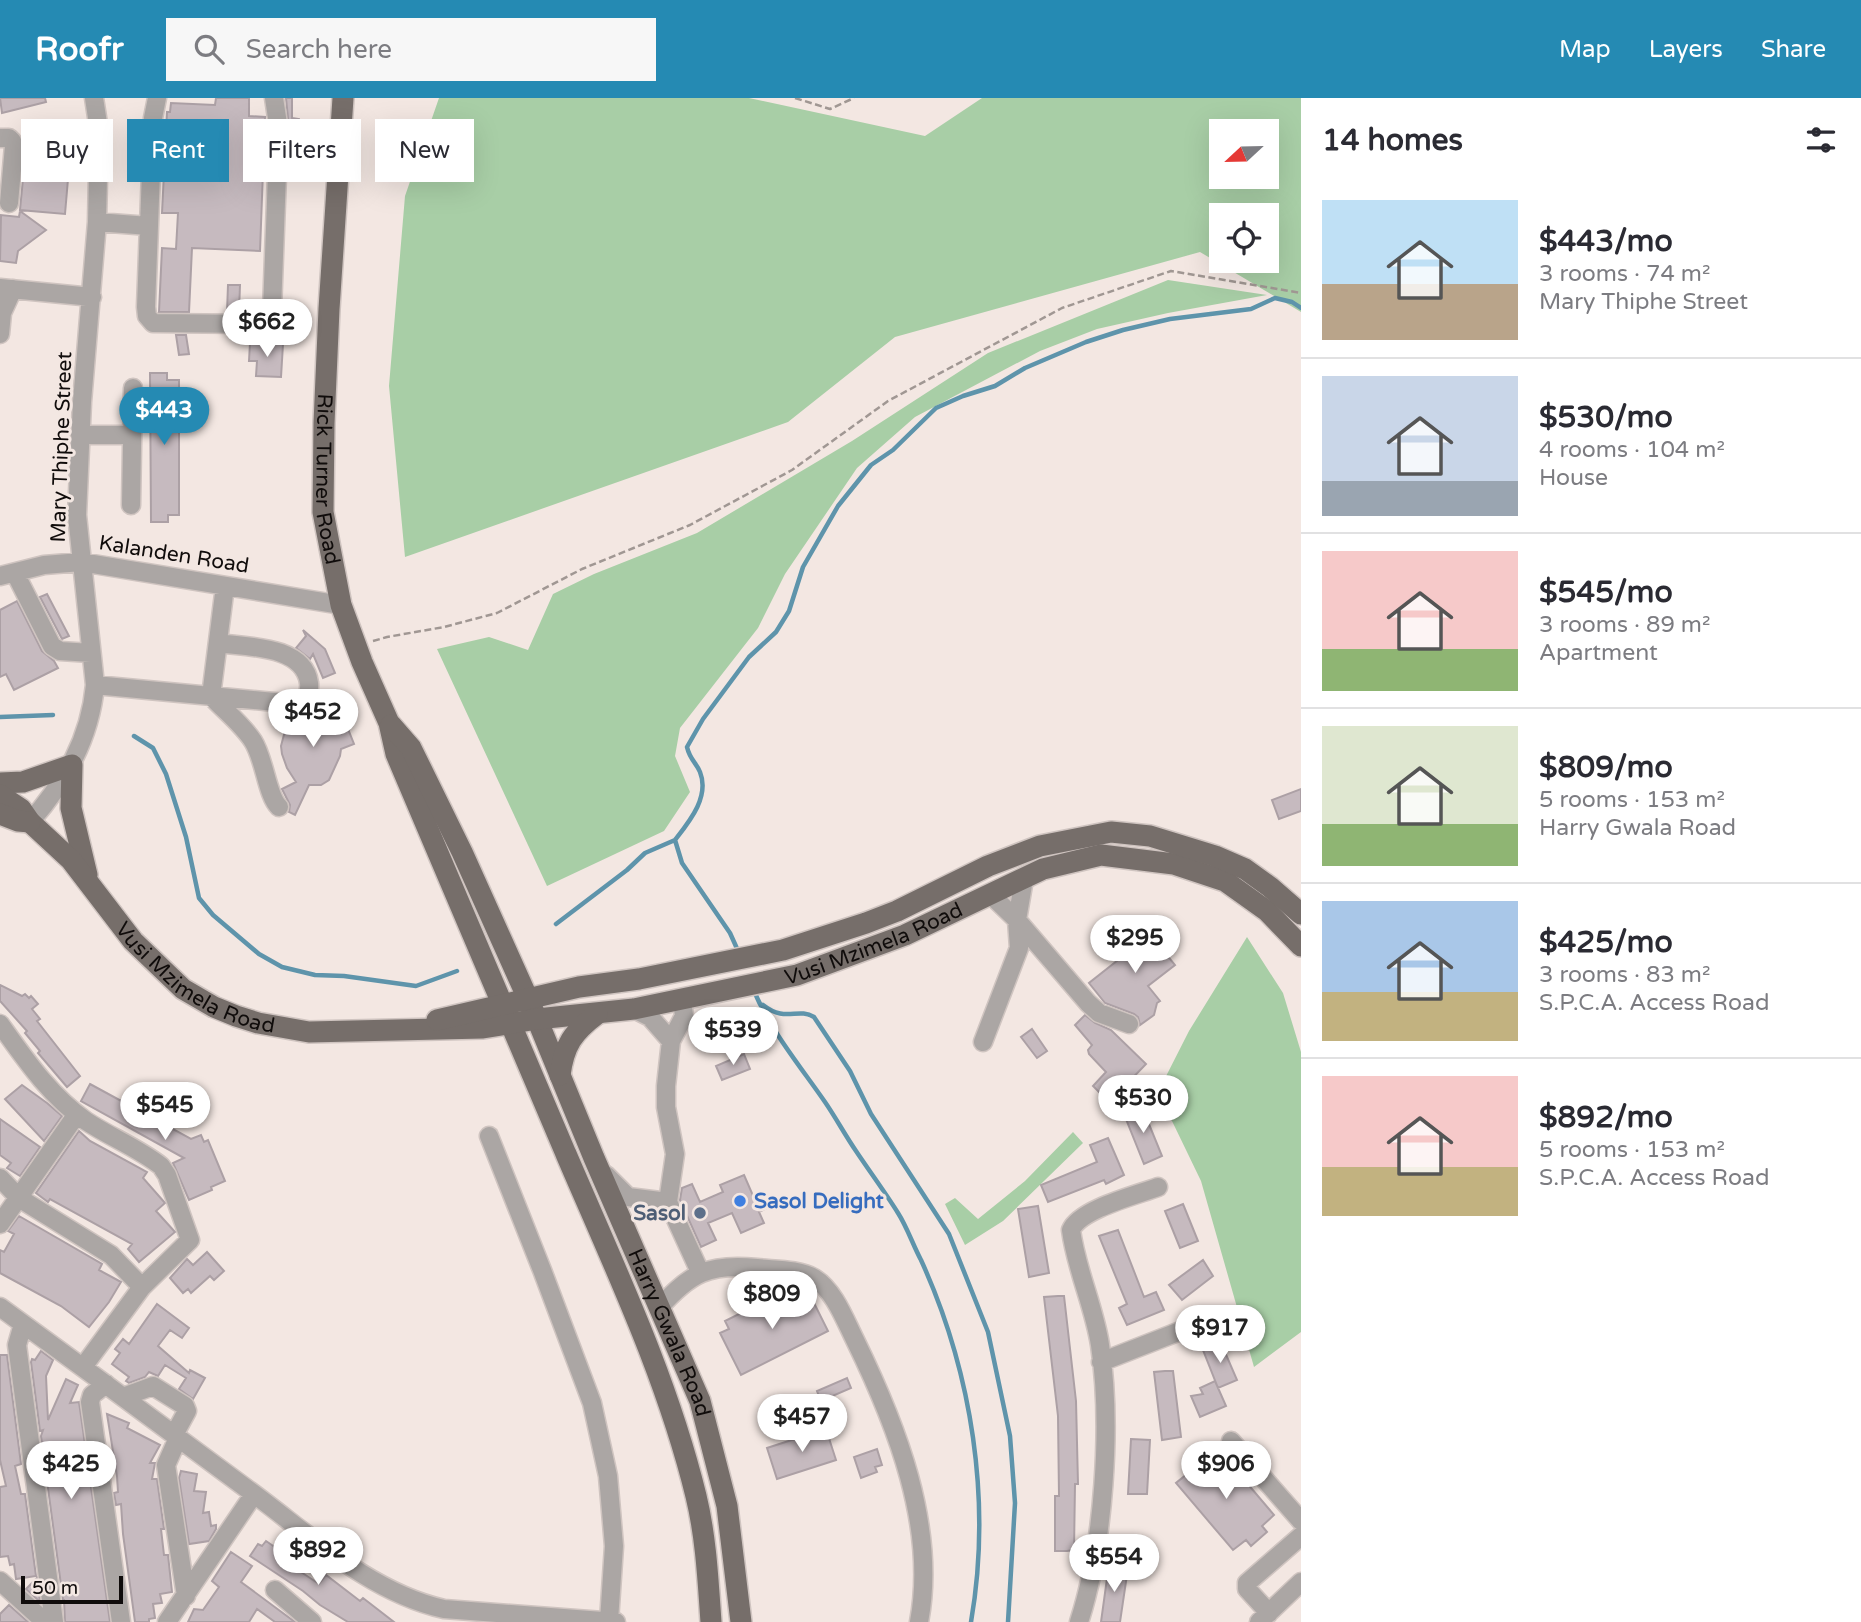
<!DOCTYPE html>
<html lang="en">
<head>
<meta charset="utf-8">
<style>
  body { margin:0; font-family:"Varela Round",sans-serif; background:#f7f7f7; color:#2b2b33; height:100vh; display:flex; flex-direction:column; font-size:26px; white-space:nowrap }
  * { box-sizing:border-box; margin:0 }
  p { font-size:23px; color:#7c7c81 }
  .icon { flex:none; width:38px; height:38px; fill:none; stroke:currentColor; stroke-width:2; stroke-linecap:round; stroke-linejoin:round }
  .map { position:relative; flex:1; overflow:hidden }
  .panel { display:flex; flex-direction:column; background:#fff; width:560px }
  .panel>* { flex:none }
  .top-card { position:absolute; left:21px; top:21px; width:665px; height:63px; display:flex; gap:14px }
  .needle { width:46px; rotate:248deg }
  .tools { position:absolute; left:1209px; top:21px; display:grid; gap:14px }
  .tools a { display:grid; place-items:center; width:70px; height:70px; border-radius:0px; background:#fff; box-shadow:0 7px 28px #0002; font-size:35px }
  .scale { position:absolute; left:21px; bottom:18px; width:102px; box-sizing:border-box; padding-left:7px; border:4px solid #100c0b; border-top:0; font-size:19px; line-height:24px; white-space:nowrap; color:#100c0b; -webkit-text-stroke:5px #f3e7e2; paint-order:stroke }
  .price { position:absolute; translate:-50% -60px; padding:0 16px; border-radius:24px; background:#fff; color:#222; font-size:23px; line-height:46px; filter:drop-shadow(0 2px 4px #0008) }
  .price::after { content:''; position:absolute; left:50%; top:42px; width:21px; height:16px; margin-left:-10px; background:inherit; clip-path:polygon(0 0,100% 0,50% 100%) }
  .price.on { background:#258ab3; color:#fff }
  ul { padding:0; list-style:none }
  li { display:flex; align-items:center; gap:21px; height:175px; padding:0 21px }
  li+li { border-top:2px solid #e1e1e2 }
  li span { display:grid; place-items:center; flex:none; width:196px; height:140px; border-radius:0px; color:#555 }
  li>.icon { margin-inline-start:auto }
  span .icon { width:84px; height:84px; fill:#fffc; stroke-width:1 }
  li b { font-size:30px }
  h2 { display:flex; justify-content:space-between; align-items:center; height:84px; padding:0 21px; font-size:30px }
  .tag { padding:0 24px; border-radius:0px; background:#fff; box-shadow:0 7px 28px #0002; font-size:24px; line-height:63px }
  .tag.on { background:#258ab3; color:#fff }
  header { display:flex; align-items:center; gap:42px; box-sizing:border-box; height:98px; padding:0 35px; background:#258ab3; color:#fff }
  header strong { font-size:33px }
  nav { display:flex; gap:38px; margin-inline-start:auto; font-size:24px }
  .search { width:490px; height:63px; background:#f7f7f7; display:flex; align-items:center; gap:18px; box-sizing:border-box; padding:0 24px; border-radius:0px; color:#7c7c81; font-size:26px }
  main { display:flex; flex:1; min-height:0 }
  .map>svg:first-child { display:block }
  .green { fill:#a8cea6; fill-rule:evenodd }
  .lines { fill:none; stroke-linecap:round; stroke-linejoin:round }
  .stream { stroke:#5e94ab; stroke-width:4.5 }
  .building { fill:#c6babf; stroke:#aca0a5; stroke-width:2 }
  .minor-casing { stroke:#cfc4c0; stroke-width:21 }
  .major-casing { stroke:#cfc4c0; stroke-width:24 }
  .path { stroke:#a09793; stroke-width:2.5; stroke-dasharray:7 3.5; stroke-linecap:butt }
  .minor { stroke:#aba6a4; stroke-width:18 }
  .major { stroke:#766e6a; stroke-width:21 }
  .shop-dot { fill:#3f7fe0; stroke:#f3e7e2; stroke-width:2.5 }
  .service-dot { fill:#5c6f8a; stroke:#f3e7e2; stroke-width:2.5 }
  .labels { text-anchor:middle; stroke-width:6; stroke-linejoin:round; paint-order:stroke }
  .street-label { font-size:21px; fill:#100c0b; stroke:#f3e7e2 }
  .shop-label { font-size:21px; font-weight:bold; fill:#366cbe; stroke:#f3e7e2; text-anchor:start }
  .service-label { font-size:21px; font-weight:bold; fill:#4e5e75; stroke:#f3e7e2; text-anchor:end }
</style>
</head>
<body>
<header>
<strong>Roofr</strong>
<div class="search"><svg class="icon" aria-label="search" viewBox="0 0 24 24"><circle cx="10" cy="10" r="6"/><path d="M15 15l6 6"/></svg>Search here</div>
<nav><a>Map</a><a>Layers</a><a>Share</a></nav>
</header>
<main>
<div class="map">
<svg width="1301" height="1524" viewBox="0 0 1301 1524">
  <rect width="100%" height="100%" fill="#f3e7e2"/>
  <path class="green" d="M439,0H749L925,38L982,0H1301V214L1200,154L895,239L788,324L405,459L389,288L405,98ZM1267,33V79H1222V33ZM1267,117V163H1222V117Z
    M1168,182L1267,197L1168,215L1097,231L1040,253L915,319L857,370L785,476L758,530L680,630L675,658L690,694L664,733L547,788L437,551L489,539L528,552L553,496L594,476L697,435L852,343L988,255Z
    M1247,839L1283,895L1301,954V1234L1254,1269L1201,1083L1158,994L1189,933Z
    M1073,1034L1083,1045L1003,1123L965,1147L945,1106L955,1100L978,1121L1025,1083Z"/>
  <g class="lines">
    <path class="stream" d="M0,619L53,617
      M134,638L153,650L166,676L186,739L199,800L213,817L259,856L282,869L315,877L344,878L416,888L457,873
      M556,826L627,772L645,755L675,742
      M739,855L730,835L682,765L675,742C689,724 710,699 700,674C696,664 690,662 687,649L703,621L749,559L776,534L789,513L803,469L838,408L871,367L893,352L936,310L963,298L995,288L1025,270L1086,244L1123,232L1170,221L1251,211L1275,200L1292,204L1301,210
      M754,893C771,933 800,968 825,1004C836,1020 845,1037 856,1053C870,1074 885,1094 898,1115C907,1129 913,1147 921,1162C972,1274 992,1403 971,1524
      M763,907C786,925 797,909 814,919L850,973L871,1016L949,1136L988,1234L1010,1338L1015,1405L1008,1524"/>
  </g>
  <path class="building" d="M0,0H45L46,4L2,15Z
    M216,0H249V18L265,19L260,153L192,150L189,214H159L162,150L176,151L178,115H162L167,14H170L171,5L215,7Z
    M286,0H292V20L299,21V30H289Z
    M29,25L73,38L62,81H68L65,116L20,112L25,60L24,43Z
    M20,113L46,132L18,153L16,165L0,163L1,117L19,119Z
    M228,187H240L239,214H227Z
    M176,237H186L189,256L179,257Z
    M250,245L283,246L281,279L256,278L257,263H249Z
    M150,275H167V282H179V417H168V424H151Z
    M47,496L69,538L62,541L40,499Z
    M17,503L42,553L54,563L58,570L14,592L6,576L0,579V512Z
    M303,532L325,551L335,575L323,580L313,556L310,561L296,550L306,538Z
    M336,601L354,646L341,651L340,658L329,682L321,687H309L295,717L289,714L290,707L282,691L296,684L287,670L282,656L281,648L286,629L294,619L310,618L317,609Z
    M1301,691V713L1279,721L1272,702Z
    M1148,822L1166,846L1161,850L1175,867L1148,888L1160,903L1157,905L1154,917L1140,927L1138,919L1134,916L1105,905L1089,885L1132,851L1125,841Z
    M0,887L22,898L25,896L29,900L31,898L38,906L32,911L40,921L37,923L80,978L67,989L38,955L40,953L25,935L27,933L0,903Z
    M1085,917L1095,925L1111,932L1146,966L1120,993L1116,989L1105,1000L1093,988L1106,974L1089,956L1088,952L1092,947L1075,927Z
    M1032,931L1047,953L1037,960L1021,939Z
    M744,956L750,971L722,982L716,968Z
    M90,986L191,1041L201,1037L204,1044L208,1042L225,1083L211,1089L212,1092L189,1102L173,1065L184,1060L81,1003Z
    M22,987L47,1005L62,1018L44,1043L5,1001Z
    M1142,1009L1162,1058L1144,1066L1124,1016Z
    M0,1021L40,1049L20,1078L7,1070L11,1065L0,1057Z
    M79,1033L90,1043L147,1074L143,1080L165,1105L156,1113L175,1134L139,1164L128,1151L132,1146L50,1101L48,1104L36,1095Z
    M1108,1040L1124,1077L1106,1086L1104,1082L1048,1104L1041,1087L1097,1064L1090,1047Z
    M744,1077L754,1100L761,1097L767,1110L759,1114L764,1125L741,1135L732,1115L708,1125L716,1142L701,1149L680,1102L682,1090L692,1086L700,1104L723,1094L720,1087Z
    M1183,1106L1198,1143L1180,1150L1165,1113Z
    M1038,1108L1049,1175L1029,1179L1018,1111Z
    M19,1118L102,1166L99,1172L121,1184L109,1204L89,1229L61,1208L0,1175V1152L4,1154L14,1136L8,1133Z
    M1118,1132L1144,1199L1156,1194L1164,1212L1127,1227L1119,1210L1127,1206L1099,1138Z
    M207,1154L224,1173L214,1182L210,1178L191,1195L188,1191L183,1195L170,1180L187,1161L193,1167Z
    M1203,1162L1213,1178L1182,1202L1169,1187Z
    M807,1191L828,1233L741,1277L720,1235L729,1231L725,1223L765,1203L768,1211Z
    M1058,1198H1064L1076,1303L1078,1386H1075L1074,1452L1067,1453H1055V1398H1059L1058,1318L1044,1199Z
    M157,1206L189,1230L182,1240L170,1232L158,1248L189,1275L190,1272L205,1280L193,1301L179,1291L186,1280L165,1267L158,1278L149,1274L145,1279L129,1285L126,1283L129,1279L112,1266L120,1255L115,1251L123,1241L129,1246Z
    M1221,1245L1237,1282L1218,1290L1203,1252Z
    M41,1253L53,1262L46,1278L48,1322L66,1281L78,1287L70,1305L79,1304L110,1524H65L64,1502H63L41,1338L43,1332L40,1333L31,1264L32,1261L35,1262Z
    M0,1257H7L21,1366L15,1368L21,1396H25L36,1478L16,1481L14,1466L10,1467L8,1458L0,1459V1389L6,1388L0,1362Z
    M1165,1273H1173L1181,1339L1162,1342L1154,1274Z
    M847,1280L851,1290L821,1303L817,1293Z
    M1215,1283L1226,1308L1200,1319L1191,1298L1203,1296L1200,1290Z
    M107,1316L129,1325L127,1330L160,1347L150,1365H155L152,1381H157L164,1431H161L164,1457H168L172,1494L160,1496L162,1505L153,1506L155,1520L149,1521V1524H135L123,1436L121,1406L116,1407L114,1395L118,1394L117,1378Z
    M826,1331L836,1362L777,1381L767,1350Z
    M1131,1341L1150,1342L1147,1396H1128Z
    M877,1351L882,1367L875,1369L877,1374L861,1380L854,1359Z
    M1218,1351L1274,1417L1262,1428L1267,1434L1251,1448L1246,1442L1233,1452L1176,1385Z
    M181,1373L197,1376L194,1393L206,1394L203,1415L209,1414L211,1428L216,1427V1431L209,1443L189,1446L179,1380Z
    M266,1443L282,1454L283,1452L289,1455L307,1466L301,1474L319,1486L326,1477L360,1503L363,1500L394,1524H348L320,1507L303,1493L250,1458L258,1446L262,1448Z
    M231,1454L252,1468L241,1484L295,1524H275L257,1511L249,1524H188L194,1511L203,1512L219,1489L212,1483Z
    M1109,1466L1128,1470L1120,1524H1101Z
    M37,1480L40,1504L26,1491Z
    M9,1507L28,1524H0V1516Z"/>
  <g class="lines">
    <g class="minor-casing">
      <path id="minor" d="M157,0L153,20L146,209L147,218L153,225L256,226L266,222L272,212L278,49V26L274,0
        M0,40H9L12,43L14,48L9,105
        M97,124L149,128
        M0,190L92,199
        M0,236L2,215L13,191
        M80,337H132
        M131,407L133,290
        M15,475L52,548L60,553L91,555
        M0,478L44,467L81,464L341,507
        M225,488L211,598C225,613 242,626 253,643C265,662 267,698 279,709
        M95,587L306,607C307,600 310,591 309,585C304,547 246,549 218,545
        M30,724C65,684 90,641 95,587L77,417L82,304L97,124L99,32L94,0
        M991,797L1017,822L1088,905L1099,915L1129,926
        M682,901L684,918L671,943L666,988V1009L675,1056L668,1104L700,1174
        M634,911L650,919L671,943
        M0,926C25,961 50,998 86,1023C110,1039 138,1050 161,1068L167,1077L190,1142L142,1189L83,1269
        M983,944L1019,850L1017,822L1024,781
        M489,1038L542,1172L592,1305L608,1378L614,1448L609,1523
        M606,1077L628,1099L668,1104
        M0,1080L19,1100L111,1157L142,1189
        M0,1126L77,1016
        M0,1209C84,1270 166,1331 250,1393C310,1437 369,1494 444,1511L616,1524
        M659,1210C690,1175 709,1165 757,1170C774,1172 799,1171 814,1180C834,1192 845,1222 855,1242C896,1326 937,1429 919,1524
        M23,1226L17,1247L54,1524
        M1101,1264L1211,1221
        M106,1286L92,1297L90,1304L121,1524
        M123,1299L153,1288L185,1308L187,1313L174,1337
        M178,1340L166,1367L186,1498
        M1231,1343L1301,1423
        M0,1483L45,1524
        M275,1492L312,1524
        M1269,1515L1247,1491V1485L1301,1438
        M167,1524L254,1396
        M1079,1524C1104,1447 1112,1327 1100,1247C1094,1208 1076,1171 1071,1132C1080,1111 1137,1097 1158,1089
        M1259,1524L1301,1484"/>
    </g>
    <g class="major-casing">
      <g id="major">
        <path id="s1" d="M343,0L329,211L324,325L323,414L341,507L362,564L389,625L396,656C452,790 509,923 566,1056C614,1168 667,1279 696,1398C706,1439 708,1482 711,1524"/>
        <path id="s2" d="M391,627L411,650L462,754L537,921L594,1060L700,1303L727,1408L741,1524"/>
        <path d="M0,685L23,684L72,667L71,710L87,777"/>
        <path id="s3" d="M0,697L21,711L30,724L71,762L133,843L183,891L214,909L236,918L258,925L309,934L483,930L537,921L634,911L797,877L905,837L1043,771L1101,757L1174,766L1225,783L1267,813L1301,848"/>
        <path d="M0,716L18,723L30,724"/>
        <path d="M437,922L579,889L639,881L783,852L866,825L897,813L988,768L1040,748L1111,734L1150,738L1215,758L1245,771L1270,789L1301,816"/>
        <path d="M560,977C564,947 573,934 597,916"/>
      </g>
    </g>
    <path class="path" d="M795,0L830,11L854,0
      M373,543L387,539L444,529L497,515L582,471L690,427L792,372L888,303L1062,210L1171,173L1301,195"/>
    <use href="#minor" class="minor"/>
    <use href="#major" class="major"/>
  </g>
  <circle class="shop-dot" cx="740" cy="1103" r="7"/>
  <circle class="service-dot" cx="700" cy="1115" r="7"/>
  <g class="labels">
    <g class="street-label">
      <text transform="translate(61 349) rotate(-88)" y="7">Mary Thiphe Street</text>
      <text dy="7" stroke="none"><textPath href="#s1" startOffset="382">Rick Turner Road</textPath></text>
      <text transform="translate(174 456) rotate(9)" y="7">Kalanden Road</text>
      <text dy="7" stroke="none"><textPath href="#s3" startOffset="978">Vusi Mzimela Road</textPath></text>
      <text dy="7" stroke="none"><textPath href="#s3" startOffset="273">Vusi Mzimela Road</textPath></text>
      <text dy="7" stroke="none"><textPath href="#s2" startOffset="670">Harry Gwala Road</textPath></text>
    </g>
    <g class="shop-label">
      <text x="754" y="1110">Sasol Delight</text>
    </g>
    <g class="service-label">
      <text x="686" y="1122">Sasol</text>
    </g>
  </g>
</svg>
<div class="tools">
<a><svg class="needle" viewBox="-14 -14 28 28"><path d="M0-13l5 13h-10z" fill="#e53935"/><path d="M0 13l5-13h-10z" fill="#7c7c81"/></svg></a>
<a><svg class="icon" aria-label="locate" viewBox="0 0 24 24"><circle cx="12" cy="12" r="6"/><path d="M12 2v4M12 18v4M2 12h4M18 12h4"/></svg></a>
</div>
<div class="scale">50 m</div>
<b class="price" style="left:267px;top:261px">$662</b>
<b class="price on" style="left:164px;top:349px">$443</b>
<b class="price" style="left:313px;top:651px">$452</b>
<b class="price" style="left:1135px;top:877px">$295</b>
<b class="price" style="left:733px;top:969px">$539</b>
<b class="price" style="left:1143px;top:1037px">$530</b>
<b class="price" style="left:165px;top:1044px">$545</b>
<b class="price" style="left:772px;top:1233px">$809</b>
<b class="price" style="left:1220px;top:1267px">$917</b>
<b class="price" style="left:802px;top:1356px">$457</b>
<b class="price" style="left:71px;top:1403px">$425</b>
<b class="price" style="left:1226px;top:1403px">$906</b>
<b class="price" style="left:318px;top:1489px">$892</b>
<b class="price" style="left:1114px;top:1496px">$554</b>
<div class="top-card">
<a class="tag">Buy</a>
<a class="tag on">Rent</a>
<a class="tag">Filters</a>
<a class="tag">New</a>
</div>
</div>
<section class="panel">
<h2>14 homes<svg class="icon" aria-label="filters" viewBox="0 0 24 24"><path d="M4 7h16M4 17h16"/><circle cx="9" cy="7" r="2"/><circle cx="15" cy="17" r="2"/></svg></h2>
<ul>
<li><span style="background:linear-gradient(#bfe0f5 60%,#b9a48a 0)"><svg class="icon" aria-label="home" viewBox="0 0 24 24"><path d="M3 11l9-7 9 7M6 9v11h12V9"/></svg></span><div><b>$443/mo</b><p>3 rooms · 74 m²</p><p>Mary Thiphe Street</p></div></li>
<li><span style="background:linear-gradient(#c9d6e8 75%,#9aa5b1 0)"><svg class="icon" aria-label="home" viewBox="0 0 24 24"><path d="M3 11l9-7 9 7M6 9v11h12V9"/></svg></span><div><b>$530/mo</b><p>4 rooms · 104 m²</p><p>House</p></div></li>
<li><span style="background:linear-gradient(#f6c9c9 70%,#8fb573 0)"><svg class="icon" aria-label="home" viewBox="0 0 24 24"><path d="M3 11l9-7 9 7M6 9v11h12V9"/></svg></span><div><b>$545/mo</b><p>3 rooms · 89 m²</p><p>Apartment</p></div></li>
<li><span style="background:linear-gradient(#dfe7d0 70%,#8fb573 0)"><svg class="icon" aria-label="home" viewBox="0 0 24 24"><path d="M3 11l9-7 9 7M6 9v11h12V9"/></svg></span><div><b>$809/mo</b><p>5 rooms · 153 m²</p><p>Harry Gwala Road</p></div></li>
<li><span style="background:linear-gradient(#a9c7e8 65%,#c2b280 0)"><svg class="icon" aria-label="home" viewBox="0 0 24 24"><path d="M3 11l9-7 9 7M6 9v11h12V9"/></svg></span><div><b>$425/mo</b><p>3 rooms · 83 m²</p><p>S.P.C.A. Access Road</p></div></li>
<li><span style="background:linear-gradient(#f6c9c9 65%,#c2b280 0)"><svg class="icon" aria-label="home" viewBox="0 0 24 24"><path d="M3 11l9-7 9 7M6 9v11h12V9"/></svg></span><div><b>$892/mo</b><p>5 rooms · 153 m²</p><p>S.P.C.A. Access Road</p></div></li>
</ul>
</section>
</main>
</body>
</html>
